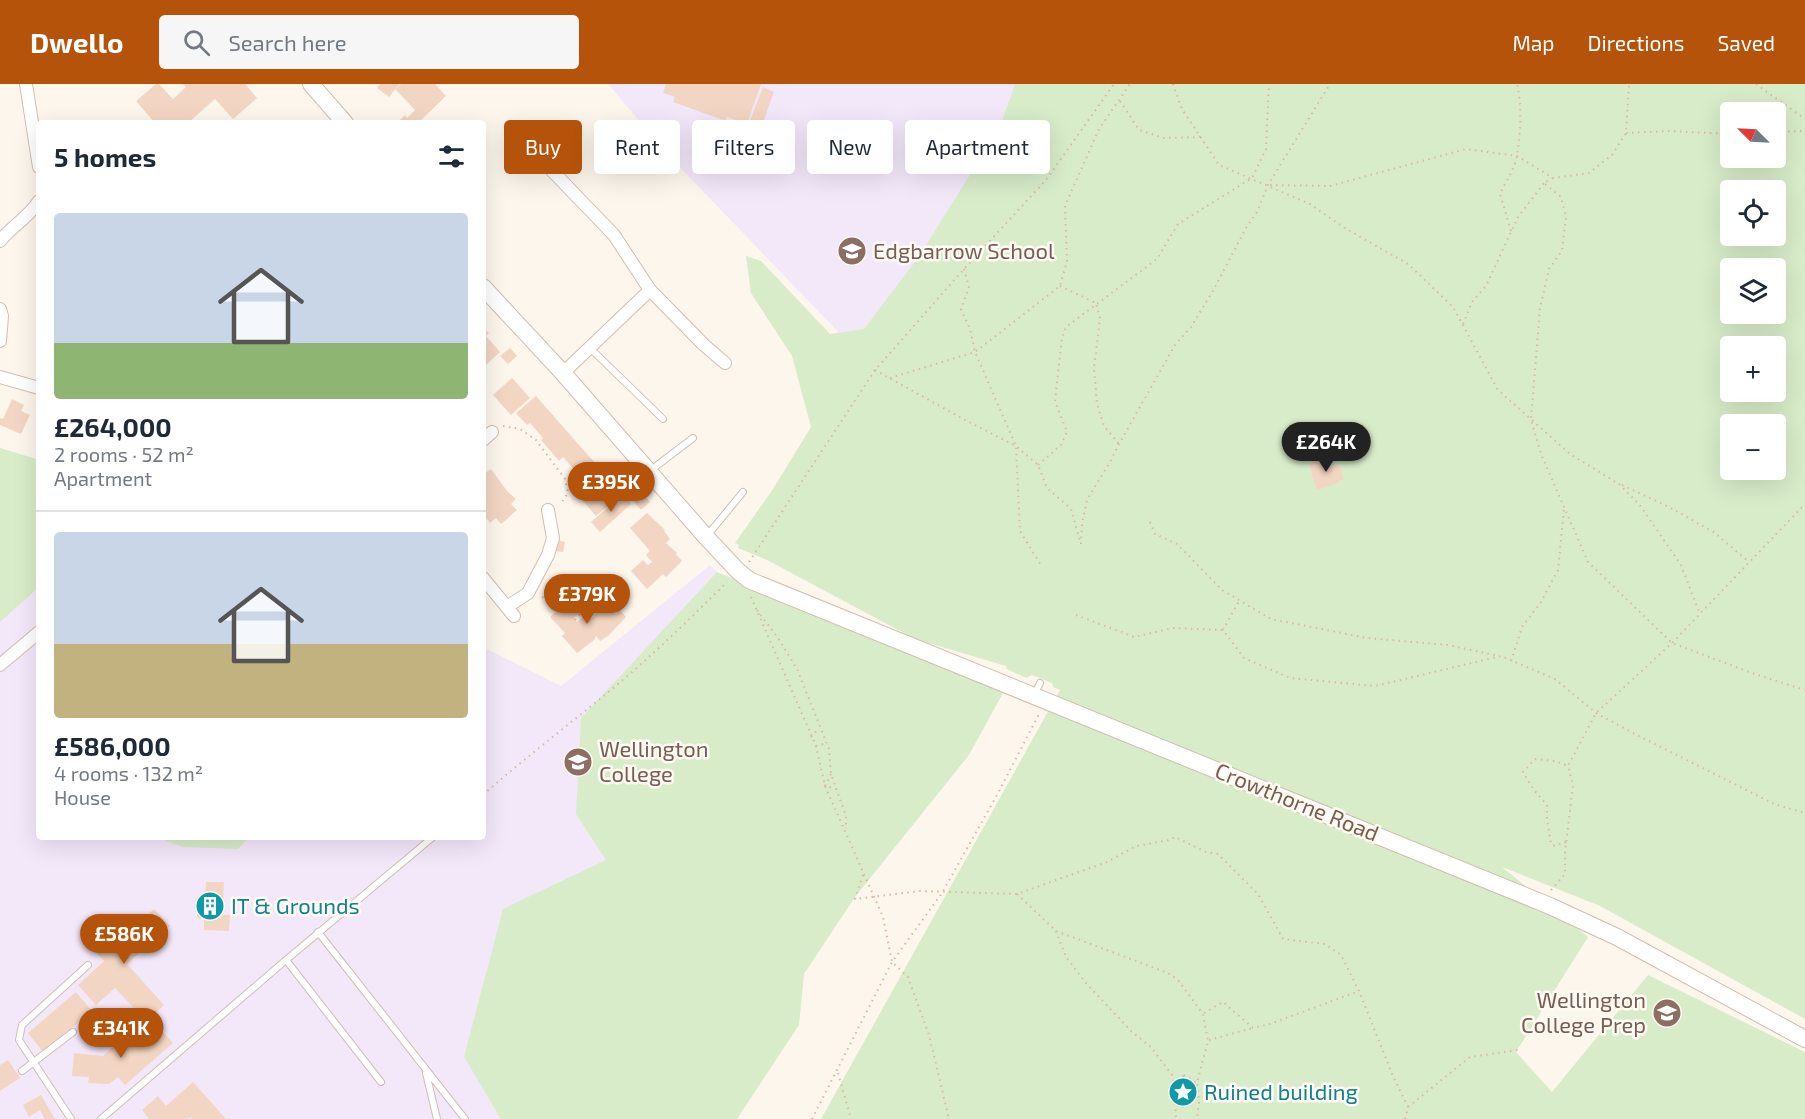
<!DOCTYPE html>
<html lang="en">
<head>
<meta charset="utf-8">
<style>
  body { margin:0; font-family:"Exo 2",sans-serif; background:#f6f6f7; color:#1f2937; height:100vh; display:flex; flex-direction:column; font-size:22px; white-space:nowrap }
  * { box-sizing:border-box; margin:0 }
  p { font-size:20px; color:#747a83 }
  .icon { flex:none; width:33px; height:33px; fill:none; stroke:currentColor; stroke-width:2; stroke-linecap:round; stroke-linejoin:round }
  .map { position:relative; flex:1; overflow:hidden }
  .sheet { position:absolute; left:36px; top:36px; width:450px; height:720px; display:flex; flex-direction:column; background:#fff; border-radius:6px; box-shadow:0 6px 24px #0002 }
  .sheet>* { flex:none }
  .banner { position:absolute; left:504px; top:36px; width:570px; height:54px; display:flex; gap:12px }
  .needle { width:39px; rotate:294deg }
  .tools { position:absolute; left:1720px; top:18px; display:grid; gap:12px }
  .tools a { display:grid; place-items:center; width:66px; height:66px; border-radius:6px; background:#fff; box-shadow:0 6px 24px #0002; font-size:30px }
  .price { position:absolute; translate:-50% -51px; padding:0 14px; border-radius:21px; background:#b45309; color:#fff; font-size:20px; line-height:39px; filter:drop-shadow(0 2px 3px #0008) }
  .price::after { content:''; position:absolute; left:50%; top:36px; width:18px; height:14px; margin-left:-9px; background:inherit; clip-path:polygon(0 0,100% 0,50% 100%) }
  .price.active { background:#222; color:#fff }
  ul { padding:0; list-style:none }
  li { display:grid; align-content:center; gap:12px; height:318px; padding:0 18px }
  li+li { border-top:2px solid #e0e1e3 }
  li span { display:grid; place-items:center; height:186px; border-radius:6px; color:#555 }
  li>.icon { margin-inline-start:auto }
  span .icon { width:108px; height:108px; fill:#fffc; stroke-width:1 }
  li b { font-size:26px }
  h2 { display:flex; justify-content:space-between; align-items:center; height:72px; padding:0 18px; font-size:26px }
  .chip { padding:0 21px; border-radius:6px; background:#fff; box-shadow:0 6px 24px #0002; font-size:21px; line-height:54px }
  .chip.active { background:#b45309; color:#fff }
  header { display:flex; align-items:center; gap:36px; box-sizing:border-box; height:84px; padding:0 30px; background:#b45309; color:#fff }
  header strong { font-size:28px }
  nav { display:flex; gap:33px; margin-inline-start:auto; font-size:21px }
  .search { width:420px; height:54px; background:#f6f6f7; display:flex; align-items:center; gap:15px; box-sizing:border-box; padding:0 21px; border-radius:6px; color:#747a83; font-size:22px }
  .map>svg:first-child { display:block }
  .education { fill:#f3e8fa }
  .green { fill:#d8ecc9; fill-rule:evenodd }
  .building { fill:#f3d5c3 }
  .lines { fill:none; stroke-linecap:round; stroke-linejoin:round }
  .service-casing { stroke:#d1beb0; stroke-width:8 }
  .minor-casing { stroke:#d1beb0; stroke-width:14 }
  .tertiary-casing { stroke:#d1beb0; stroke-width:18 }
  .path { stroke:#d9b8a5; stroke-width:2; stroke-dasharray:1.5 4.5; stroke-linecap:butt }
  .service { stroke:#fff; stroke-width:6 }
  .minor { stroke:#fff; stroke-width:12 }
  .tertiary { stroke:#fff; stroke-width:16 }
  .labels { text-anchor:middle; stroke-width:5; stroke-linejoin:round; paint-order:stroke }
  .education-label { font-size:22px; fill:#785e54; stroke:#fffaf3; text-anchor:start }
  .street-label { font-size:22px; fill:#7a5c4d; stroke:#fffaf3 }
  .culture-label { font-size:22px; fill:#0d838f; stroke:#fffaf3; text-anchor:start }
</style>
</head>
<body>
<header>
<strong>Dwello</strong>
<div class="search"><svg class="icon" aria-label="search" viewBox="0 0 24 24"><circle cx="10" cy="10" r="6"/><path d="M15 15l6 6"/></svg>Search here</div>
<nav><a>Map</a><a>Directions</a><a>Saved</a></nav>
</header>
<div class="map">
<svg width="1805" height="1035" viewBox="0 0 1805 1035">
  <rect width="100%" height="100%" fill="#fdf6ec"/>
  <path class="education" d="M608,0H1068L864,275L672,75Z
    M0,364L39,376V753H483V563L561,602L710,481L727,498L568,1035H0Z"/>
  <path class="green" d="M1015,0H1805V935L1600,822L1502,783L1588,853L1516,968L1552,1008L1648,891L1805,968V1035H821L1060,606L1053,603L1052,599L1032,591L1026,594L1007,585L1006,582L915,555L767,476L738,464L739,461L735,459L773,405L811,343L792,272L751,209L746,172L761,177L830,250L864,245L920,171L979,76L1001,40ZM1731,28H1776V74H1731ZM1731,106H1776V152H1731ZM1731,184H1776V230H1731ZM1731,262H1776V308H1731ZM1731,340H1776V386H1731Z
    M0,364L39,376V503L0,538Z
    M717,488L1003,609L969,671L855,813L804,890L799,941L737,1035H501L464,973L503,825L606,776L576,730L581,634Z
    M156,753H249L238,765L183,763Z"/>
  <path class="building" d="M156,0H159L173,15L186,3L183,0H245L257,14L233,35L215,15L188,39H155L136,17Z
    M380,0H399L389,13L377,4Z
    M401,0H435L446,12L418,39H397L405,31L407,34L415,26L395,5Z
    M666,0H761L747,40L727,33L726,37L673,18L675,13L663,9Z
    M763,3L774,8L761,44L749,39Z
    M483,243L489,249L486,252L500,268L485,282L483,280Z
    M510,264L517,272L508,280L500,272Z
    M512,294L530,314L511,331L493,311Z
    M536,312L602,387L583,404L573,393L577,389L563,373L559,377L541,356L543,354L530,339L527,341L516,329Z
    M12,315L24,321L21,327L30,331L21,350L0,341V334L3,335Z
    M1331,373L1334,382L1339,381L1344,395L1338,397V399L1317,406L1309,380Z
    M491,385L507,407L516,415L511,420L517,426L501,440L496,434L490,439L483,430V387L485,389Z
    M598,395L615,416L596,432L579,412Z
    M623,410L631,420L600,448L591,438Z
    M643,410L650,418L641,426L634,418Z
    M647,429L665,446L664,447L670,455L666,459L677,469L676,470L682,477L666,493L663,490L647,505L631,487L643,476L648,481L652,478L646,471L650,467L630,444Z
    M557,456L565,458L563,468L555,467Z
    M611,516L626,533L609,551L600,557L596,552L594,556L577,569L562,552L565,549L550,533L568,517L579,529L574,534L577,538L584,532L588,537Z
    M206,798H224L222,831H230L229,847L204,846V835L197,834L198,813H205Z
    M154,825L170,842L127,880L164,921L146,937L115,904L96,921L78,901L104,877L84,855L102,839L119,857Z
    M76,908L92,927L43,968L28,949Z
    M136,943L138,946L140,944L151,956L162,947L173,959L125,1001L118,993L109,1000L88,999L89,993L72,992L74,969L103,972Z
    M8,976L20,994L0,1007V981Z
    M193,998L226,1035H192L189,1033L187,1035H149L142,1026L158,1012L166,1022Z
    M41,1011L55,1035H45L40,1026L29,1033L23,1021Z"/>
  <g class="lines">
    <g class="service-casing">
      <path id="service" d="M590,264L663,335
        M651,386L693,354
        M706,453L743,408
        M1034,611L1040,599
        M318,848L465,1035
        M286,876L433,753
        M22,987L73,948
        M426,989L437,1035
        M71,1035L19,956L22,941L88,881
        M101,1035L286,876L381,998"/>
    </g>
    <g class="minor-casing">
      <path id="minor" d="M26,0L39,83
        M535,69L614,151L650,206L704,261L725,279
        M0,157C12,142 29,133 39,117
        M0,225L2,232L0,257
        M563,289L650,206
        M0,293L39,304
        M483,356L492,348
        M483,494L514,532
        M507,523L528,509L548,471L553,454L548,426
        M0,581L39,548"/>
    </g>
    <g class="tertiary-casing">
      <path id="tertiary" d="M311,0L345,39
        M483,203L563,289L706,453L738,487L749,496L1550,822L1617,853L1805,955"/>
    </g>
    <path class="path" d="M1173,0L1182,25L1219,81L1310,120L1343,143L1408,180L1453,223L1498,306L1570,370L1619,400L1639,420L1681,481L1700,530
      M1756,0L1805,35
      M1120,17L1139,46L1164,54L1201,53
      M1776,48L1805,47
      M1626,49L1667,47L1731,50
      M1553,94L1544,99L1561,113L1566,133L1562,167L1549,185L1540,224L1531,336L1541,370L1588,478L1672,559L1752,589L1805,606
      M1270,101L1330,102L1466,65L1517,72L1553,94L1589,89L1612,71L1626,49L1629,0
      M1511,147L1500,110C1506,97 1515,85 1517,71C1521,49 1522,22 1517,0
      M964,185L969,203L961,225L970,245L975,268L1016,362L1038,381L1047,404L1071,425L1080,457
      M1060,202L1096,219L1100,234L1094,284L1097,320L1104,342L1119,360
      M1463,240L1472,218L1486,202L1518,133L1544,99
      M875,286L965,336L1016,362L1020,447L1042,483
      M890,294L975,268L1060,202L1067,177L1065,122L1099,45L1130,0
      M503,342L520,345L536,356L565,395L568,409L560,421
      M1038,381L1061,361L1067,348L1055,317L1062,253L1066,243L1157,175L1178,140L1252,94L1266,65L1269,0
      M1622,401L1669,423L1715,449L1749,478
      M1150,438L1155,450L1177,460L1222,506L1271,535L1367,554L1448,561L1499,572
      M1081,460L1082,440L1087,416L1110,378L1119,360L1175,261L1191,243L1214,205L1246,144L1257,128L1268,101L1330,0
      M749,478L875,286L964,185L1046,96L1114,0
      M542,513C558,517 573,511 590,517L608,499
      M751,513L816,662L825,702L883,833L892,878L908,893L929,951L949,1035
      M757,526L778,554L797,585L829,665L831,690L846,732V745
      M1076,531L1134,553L1173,544L1223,546L1244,574L1290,594L1375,602L1501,572L1555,595L1596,629L1635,650L1774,720L1805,729
      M575,536L590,517L598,527
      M1223,546L1239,517
      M1511,577L1522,543L1541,518L1558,486L1564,424
      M811,653L819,644
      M816,662L827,659
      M831,690L825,702L836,705
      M483,711C529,670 578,634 624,595C660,564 694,531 727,498
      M1566,758L1555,762L1551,760L1547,736V721L1534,706L1523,688L1535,675L1555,677L1568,682
      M863,791L855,815L920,807L1017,810L1107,778L1136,762L1170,756L1175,753L1206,768L1218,770L1258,810L1283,855L1325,860L1341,871L1359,907L1393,992L1408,1023L1405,1035
      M1551,806L1565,790V769L1573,701L1568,682L1596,629L1672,559L1805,420
      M1017,810L1056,847L1168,889L1178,896L1203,930L1208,957L1197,999L1199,1018L1197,1035
      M1056,847L1066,873L1085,898L1132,948L1151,963L1172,991L1174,999L1176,1035
      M1204,929L1223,918L1253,944L1270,940L1359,907
      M1209,956L1253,944
      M838,989L851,1035
      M1184,991L1197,999L1186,1007L1178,1000Z
      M1408,1023L1470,973L1518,966
      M812,1035L892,878L942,809L997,711L1039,630"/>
    <use href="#service" class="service"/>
    <use href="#minor" class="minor"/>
    <use href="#tertiary" class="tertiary"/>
  </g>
  <defs>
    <g id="school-disc" transform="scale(1.5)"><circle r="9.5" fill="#8d6e63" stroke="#fffaf3"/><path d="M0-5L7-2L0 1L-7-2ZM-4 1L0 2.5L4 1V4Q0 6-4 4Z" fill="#fff"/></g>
    <g id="building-disc" transform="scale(1.5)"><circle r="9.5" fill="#0f9aa8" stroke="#fffaf3"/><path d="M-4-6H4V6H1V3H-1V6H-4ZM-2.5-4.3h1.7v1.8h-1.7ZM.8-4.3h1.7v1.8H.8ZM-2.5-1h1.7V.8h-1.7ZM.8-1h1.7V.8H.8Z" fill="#fff"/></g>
    <g id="sight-disc" transform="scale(1.5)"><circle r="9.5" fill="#0f9aa8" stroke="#fffaf3"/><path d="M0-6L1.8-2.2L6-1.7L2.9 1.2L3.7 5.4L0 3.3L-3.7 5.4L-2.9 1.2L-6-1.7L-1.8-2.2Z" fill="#fff"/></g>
  </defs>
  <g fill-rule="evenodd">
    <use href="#school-disc" x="852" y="167"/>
    <use href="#school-disc" x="578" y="678"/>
    <use href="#building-disc" x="210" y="822"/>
    <use href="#school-disc" x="1667" y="929"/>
    <use href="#sight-disc" x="1183" y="1008"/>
  </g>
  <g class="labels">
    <g class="education-label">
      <text x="873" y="175">Edgbarrow School</text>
      <text x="599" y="673">Wellington<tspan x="599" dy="25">College</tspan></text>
      <text x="1646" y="924" text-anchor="end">Wellington<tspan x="1646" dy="25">College Prep</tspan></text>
    </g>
    <g class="street-label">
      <text transform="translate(1297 718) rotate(22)" y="8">Crowthorne Road</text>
    </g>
    <g class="culture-label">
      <text x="231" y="830">IT &amp; Grounds</text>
      <text x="1204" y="1016">Ruined building</text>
    </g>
  </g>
</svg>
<div class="tools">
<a><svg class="needle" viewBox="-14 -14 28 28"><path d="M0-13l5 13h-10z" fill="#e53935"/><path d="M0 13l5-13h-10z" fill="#747a83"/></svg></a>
<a><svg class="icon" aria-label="locate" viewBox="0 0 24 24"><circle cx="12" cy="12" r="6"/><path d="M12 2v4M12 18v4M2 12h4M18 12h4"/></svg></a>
<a><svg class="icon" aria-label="layers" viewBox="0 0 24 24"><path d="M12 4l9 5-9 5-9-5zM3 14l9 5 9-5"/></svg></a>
<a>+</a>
<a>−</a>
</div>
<b class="price active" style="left:1326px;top:389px">£264K</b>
<b class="price" style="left:611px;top:429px">£395K</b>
<b class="price" style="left:587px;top:541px">£379K</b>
<b class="price" style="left:124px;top:881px">£586K</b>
<b class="price" style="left:121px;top:975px">£341K</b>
<div class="banner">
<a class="chip active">Buy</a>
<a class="chip">Rent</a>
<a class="chip">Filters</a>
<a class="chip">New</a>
<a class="chip">Apartment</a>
</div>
<section class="sheet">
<h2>5 homes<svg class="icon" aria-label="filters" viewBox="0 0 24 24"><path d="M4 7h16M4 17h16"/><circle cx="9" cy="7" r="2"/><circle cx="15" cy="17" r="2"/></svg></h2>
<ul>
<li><span style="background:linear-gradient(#c9d6e8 70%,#8fb573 0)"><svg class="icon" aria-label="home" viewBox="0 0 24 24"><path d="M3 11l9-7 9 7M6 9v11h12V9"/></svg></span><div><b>£264,000</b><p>2 rooms · 52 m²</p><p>Apartment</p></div></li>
<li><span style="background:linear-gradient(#c9d6e8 60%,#c2b280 0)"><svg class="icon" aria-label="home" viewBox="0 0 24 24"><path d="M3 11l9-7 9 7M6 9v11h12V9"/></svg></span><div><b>£586,000</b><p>4 rooms · 132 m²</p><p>House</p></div></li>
</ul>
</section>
</div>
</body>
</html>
